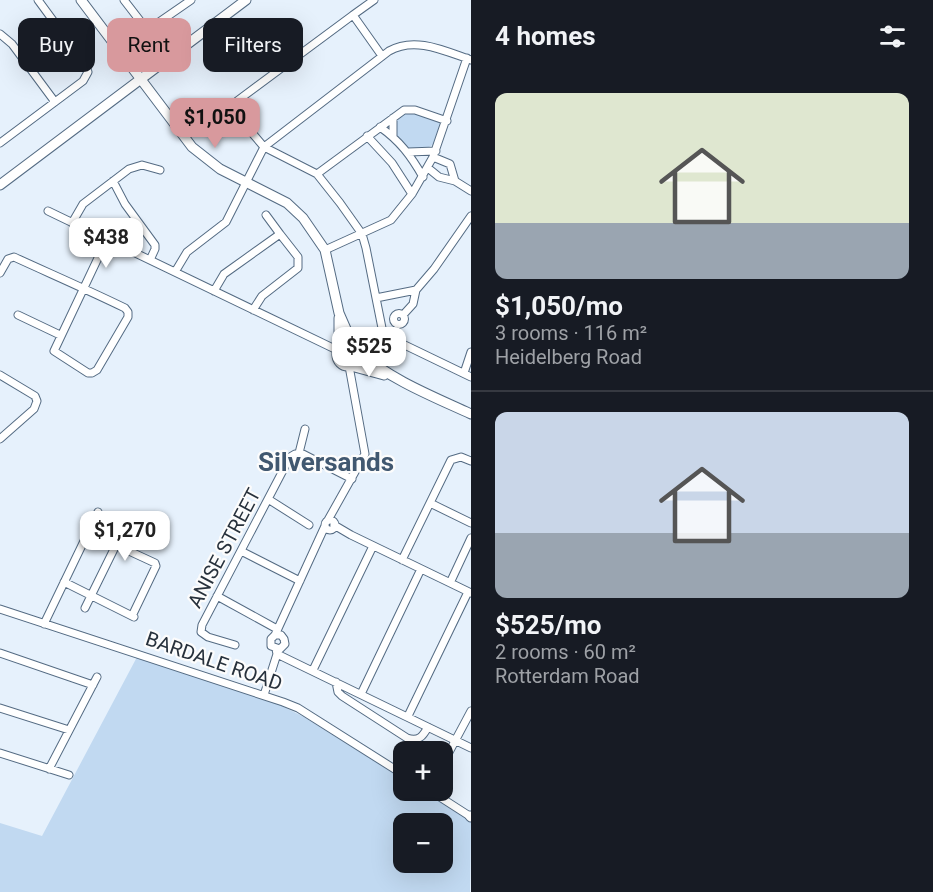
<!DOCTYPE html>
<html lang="en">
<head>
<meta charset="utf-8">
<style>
  body { margin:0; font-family:Roboto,sans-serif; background:#20242c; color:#f1f3f6; height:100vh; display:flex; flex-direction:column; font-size:22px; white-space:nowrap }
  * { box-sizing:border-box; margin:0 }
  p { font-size:20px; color:#9ea1a6 }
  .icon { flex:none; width:33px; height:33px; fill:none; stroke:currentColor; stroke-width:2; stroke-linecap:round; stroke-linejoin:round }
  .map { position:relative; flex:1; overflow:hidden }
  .sheet { display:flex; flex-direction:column; background:#171b24; width:462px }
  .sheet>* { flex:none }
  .hud { position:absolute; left:18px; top:18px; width:363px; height:54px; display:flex; gap:12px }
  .fabs { position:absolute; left:393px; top:741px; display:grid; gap:12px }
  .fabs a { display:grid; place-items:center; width:60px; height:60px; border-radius:12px; background:#171b24; box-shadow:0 6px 24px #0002; font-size:30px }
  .price { position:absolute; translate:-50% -51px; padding:0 14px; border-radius:12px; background:#fff; color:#222; font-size:20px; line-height:39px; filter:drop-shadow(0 2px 3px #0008) }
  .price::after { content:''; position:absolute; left:50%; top:36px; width:18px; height:14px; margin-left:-9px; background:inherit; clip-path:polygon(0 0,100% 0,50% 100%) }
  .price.selected { background:#d8999d; color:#111 }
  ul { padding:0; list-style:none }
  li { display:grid; align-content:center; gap:12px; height:318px; padding:0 24px }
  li+li { border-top:2px solid #363941 }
  li span { display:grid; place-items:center; height:186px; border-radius:12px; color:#555 }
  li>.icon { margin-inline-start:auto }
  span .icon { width:108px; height:108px; fill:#fffc; stroke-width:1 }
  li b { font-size:26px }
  h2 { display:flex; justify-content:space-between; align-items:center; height:72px; padding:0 24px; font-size:26px }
  .chip { padding:0 21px; border-radius:12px; background:#171b24; box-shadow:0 6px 24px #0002; font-size:21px; line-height:54px }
  .chip.selected { background:#d8999d; color:#111 }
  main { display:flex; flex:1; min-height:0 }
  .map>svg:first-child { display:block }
  .green { fill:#c1d9f1; fill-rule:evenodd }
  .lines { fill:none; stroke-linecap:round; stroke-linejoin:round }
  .street-casing { stroke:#546b83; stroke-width:9 }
  .secondary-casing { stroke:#546b83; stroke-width:11 }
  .street { stroke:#fff; stroke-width:7 }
  .secondary { stroke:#fff; stroke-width:9 }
  .labels { text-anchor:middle; stroke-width:4.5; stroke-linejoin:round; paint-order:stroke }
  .street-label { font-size:20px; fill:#27313c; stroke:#fcfcfc }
  .district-label { font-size:26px; font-weight:bold; fill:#415870; stroke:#fcfcfc }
</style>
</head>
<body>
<main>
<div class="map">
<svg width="471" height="892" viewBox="0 0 471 892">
  <rect width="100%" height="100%" fill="#e6f1fc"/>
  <path class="green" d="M409,111L442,123C434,147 436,148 410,149C397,140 393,133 397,118Z
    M137,657L270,700L304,717L403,779L404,790L423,791L465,818L471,822L470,892H0V823L42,836ZM404,824H442V862H404Z"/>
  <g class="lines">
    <g class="street-casing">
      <path id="street" d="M124,0L141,22L152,27L191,0
        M353,15L374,0
        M0,34L12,44L55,102
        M382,56L353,15L237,101L235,106L247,127L264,147L317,174L340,203L362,234L366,248L382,328L386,336L471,377
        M393,118V136
        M380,127C400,141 411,156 423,177
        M367,136L392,163L412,194
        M0,143L83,81L88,72L85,64L38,0
        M408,152L436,151
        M433,157L450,164L455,181
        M428,168L439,177L455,181L471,191
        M317,174L404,110H415L447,121
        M113,181L125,204L155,245V249L150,260
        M48,211L337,350
        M266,215L280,234
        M72,223L83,204L129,169L142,165L160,170
        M325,250L391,220L412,194L433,157L467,58
        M175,272L187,252L226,222L264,147L389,51C415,36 445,51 471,60
        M0,273L8,259L14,257C51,274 88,290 125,308L128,312V317L97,370L92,373H88L54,351L107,239
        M214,291L224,274L280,234L298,257V268L262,296L253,310
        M376,298L416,290
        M393.5 319a5.5 5.5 0 1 1 11 0a5.5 5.5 0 1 1-11 0Z
        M18,315L60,335
        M403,315L413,304L416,290L434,269L471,216
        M464,373L471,352
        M0,375L35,396L37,401L34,409L0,439
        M299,453L305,429
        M268,499L309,525
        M430,503L471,523
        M328,520L365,454L349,366
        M325 525a5 5 0 1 1 10 0a5 5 0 1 1-10 0Z
        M334,525L351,535L471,593
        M241,551L300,581
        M402,560L451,460L461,457L471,461
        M64,582L134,617
        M450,583L471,538
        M217,596L277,629
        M85,608L116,545L155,563L156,566L132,616
        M0,609L283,702L298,708L404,775
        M44,624L98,512
        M275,635H281L284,639L285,644L280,649L271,646V639L275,635L325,526
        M235,645L208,637L201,632L202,625L290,457L295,454H303L352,479
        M276,649L277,654L471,748
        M0,653L93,685
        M313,670L373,546
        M336,682L338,692L342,696L407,738C419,742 423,736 428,727
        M361,694L421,569
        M264,695L277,654
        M0,708L69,730
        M408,716L468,592
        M0,753L69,775
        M447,756L471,711
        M49,769L97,677
        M429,790L471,817"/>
    </g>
    <g class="secondary-casing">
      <path id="secondary" d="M81,0L192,147L220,169L287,203L303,218L325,250L339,313L353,345
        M0,185L246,0
        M339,318V347
        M337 355a11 11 0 1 1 22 0a11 11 0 1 1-22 0Z
        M359,352C391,380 432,396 471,414
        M351,366L384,375
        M470,816L471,817"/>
    </g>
    <use href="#street" class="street"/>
    <use href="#secondary" class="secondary"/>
  </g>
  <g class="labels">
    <g class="street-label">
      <text transform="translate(224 548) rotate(-62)" y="7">ANISE STREET</text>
      <text transform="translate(214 661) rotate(19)" y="7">BARDALE ROAD</text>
    </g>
    <g class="district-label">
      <text x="326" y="471">Silversands</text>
    </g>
  </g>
</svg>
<div class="fabs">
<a>+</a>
<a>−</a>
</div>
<b class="price selected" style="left:215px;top:149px">$1,050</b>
<b class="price" style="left:106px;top:269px">$438</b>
<b class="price" style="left:369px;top:378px">$525</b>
<b class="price" style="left:125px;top:562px">$1,270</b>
<div class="hud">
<a class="chip">Buy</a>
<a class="chip selected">Rent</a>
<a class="chip">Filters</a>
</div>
</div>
<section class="sheet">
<h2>4 homes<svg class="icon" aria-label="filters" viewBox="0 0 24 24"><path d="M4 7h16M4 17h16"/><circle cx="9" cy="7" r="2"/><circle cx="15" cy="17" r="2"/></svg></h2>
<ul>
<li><span style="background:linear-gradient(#dfe7d0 70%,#9aa5b1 0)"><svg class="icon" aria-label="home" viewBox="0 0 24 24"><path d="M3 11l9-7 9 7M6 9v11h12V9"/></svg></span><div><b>$1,050/mo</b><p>3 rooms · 116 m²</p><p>Heidelberg Road</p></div></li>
<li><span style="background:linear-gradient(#c9d6e8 65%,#9aa5b1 0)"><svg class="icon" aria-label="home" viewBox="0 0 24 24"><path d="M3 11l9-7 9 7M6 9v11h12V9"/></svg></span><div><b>$525/mo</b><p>2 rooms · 60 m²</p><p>Rotterdam Road</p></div></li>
</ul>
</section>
</main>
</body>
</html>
